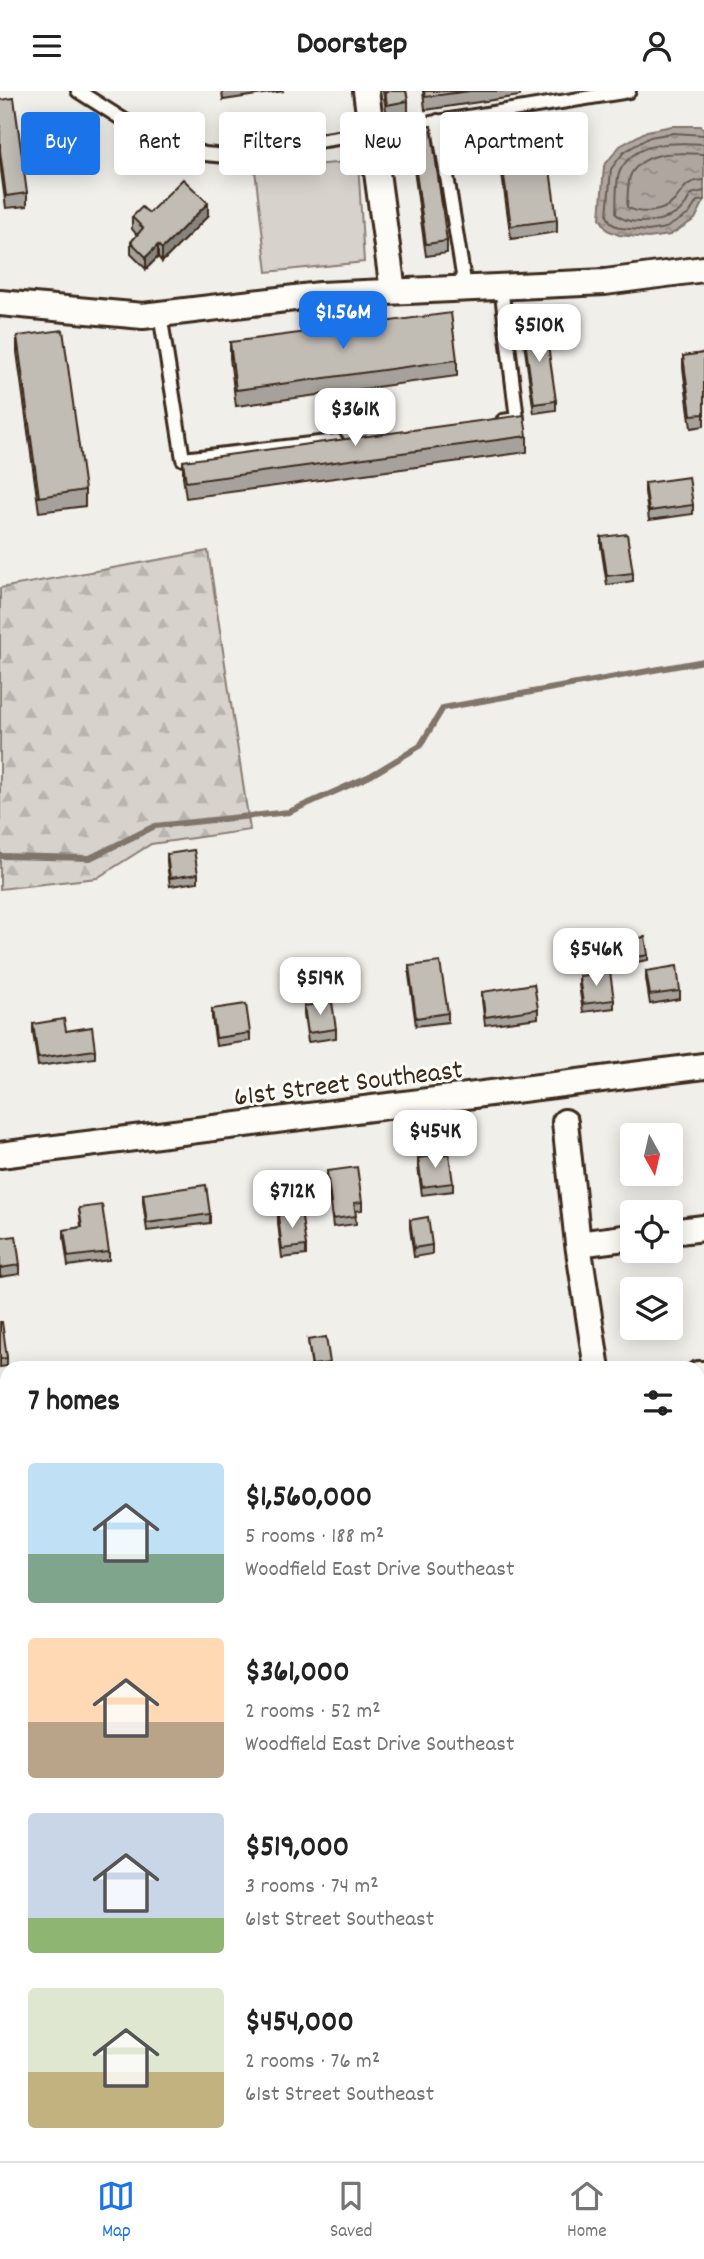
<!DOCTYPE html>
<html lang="en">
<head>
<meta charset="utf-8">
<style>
  body { margin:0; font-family:Dekko,sans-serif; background:#f2f2f2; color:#222; height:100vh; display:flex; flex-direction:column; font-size:26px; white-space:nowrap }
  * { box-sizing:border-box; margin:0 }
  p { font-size:23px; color:#767676 }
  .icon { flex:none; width:38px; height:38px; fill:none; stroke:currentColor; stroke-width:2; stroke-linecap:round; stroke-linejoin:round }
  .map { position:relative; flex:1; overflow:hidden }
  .drawer { position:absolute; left:0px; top:1270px; width:705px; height:800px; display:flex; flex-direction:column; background:#fff; border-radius:21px 21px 0 0; box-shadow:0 4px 18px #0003 }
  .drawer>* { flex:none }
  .guide { position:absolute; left:21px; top:21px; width:663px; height:63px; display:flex; gap:14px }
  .needle { width:46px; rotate:172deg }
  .controls { position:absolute; left:620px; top:1032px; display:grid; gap:14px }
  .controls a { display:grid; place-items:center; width:63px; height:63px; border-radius:7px; background:#fff; box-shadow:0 4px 18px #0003; font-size:35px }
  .price { position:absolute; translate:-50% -60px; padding:0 16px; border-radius:14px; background:#fff; color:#222; font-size:23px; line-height:46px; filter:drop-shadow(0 2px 4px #0008) }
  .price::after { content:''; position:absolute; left:50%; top:42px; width:21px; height:16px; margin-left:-10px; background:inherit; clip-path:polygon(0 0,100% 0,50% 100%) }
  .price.selected { background:#1a73e8; color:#fff }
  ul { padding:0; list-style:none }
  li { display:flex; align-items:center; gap:21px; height:175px; padding:0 28px }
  li span { display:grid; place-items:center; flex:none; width:196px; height:140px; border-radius:7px; color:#555 }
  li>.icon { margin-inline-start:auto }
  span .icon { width:84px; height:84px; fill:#fffc; stroke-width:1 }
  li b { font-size:30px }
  h2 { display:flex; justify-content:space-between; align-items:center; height:84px; padding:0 28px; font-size:30px }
  .pill { padding:0 24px; border-radius:7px; background:#fff; box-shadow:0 4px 18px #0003; font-size:24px; line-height:63px }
  .pill.selected { background:#1a73e8; color:#fff }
  header { display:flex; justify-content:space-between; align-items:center; height:91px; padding:0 28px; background:#fff; font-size:32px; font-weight:700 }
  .tab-bar { display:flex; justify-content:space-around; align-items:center; height:98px; border-top:2px solid #e0e0e0; background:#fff; font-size:19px; color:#767676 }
  .tab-bar a { display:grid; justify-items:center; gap:4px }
  .tab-bar .selected { color:#1a73e8 }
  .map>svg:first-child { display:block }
  .green { fill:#d7d2cc; stroke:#897e75; stroke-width:2 }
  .forest { fill:url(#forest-firs); stroke:#897e75; stroke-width:2 }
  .water { fill:url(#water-ripples); stroke:#80746b; stroke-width:2 }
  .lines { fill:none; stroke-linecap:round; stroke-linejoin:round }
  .shore { stroke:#695c52; stroke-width:2 }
  .stream { stroke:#80746b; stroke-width:6 }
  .lane-casing { stroke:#3b2a1e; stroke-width:18 }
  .street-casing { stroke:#3b2a1e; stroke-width:30 }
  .secondary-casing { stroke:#3b2a1e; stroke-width:40 }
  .lane { stroke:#fdfcf7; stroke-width:12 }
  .street { stroke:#fdfcf7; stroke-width:24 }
  .secondary { stroke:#fdfcf7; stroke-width:35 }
  .wall { fill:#a6a29b; stroke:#3b2a1e; stroke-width:2 }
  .shaded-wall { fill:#87847e; stroke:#3b2a1e; stroke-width:2 }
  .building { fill:#c1bcb4; stroke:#3b2a1e; stroke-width:2 }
  .labels { text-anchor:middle; stroke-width:6; stroke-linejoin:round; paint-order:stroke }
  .street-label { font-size:28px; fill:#3b2a1e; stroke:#fdfcf7 }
</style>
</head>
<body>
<header><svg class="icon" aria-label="menu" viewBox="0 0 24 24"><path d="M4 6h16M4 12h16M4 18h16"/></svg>Doorstep<svg class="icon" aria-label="person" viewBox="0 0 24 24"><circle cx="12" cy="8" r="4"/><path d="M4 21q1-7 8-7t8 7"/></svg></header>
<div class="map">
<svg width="704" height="2070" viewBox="0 0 704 2070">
  <defs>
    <pattern id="forest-firs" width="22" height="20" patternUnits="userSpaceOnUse" patternTransform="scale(1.75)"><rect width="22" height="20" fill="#d7d2cc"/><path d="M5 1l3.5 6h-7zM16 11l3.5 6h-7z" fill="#b9b4af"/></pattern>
    <pattern id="water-ripples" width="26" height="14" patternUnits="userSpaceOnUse" patternTransform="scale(1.75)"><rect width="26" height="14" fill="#aea69f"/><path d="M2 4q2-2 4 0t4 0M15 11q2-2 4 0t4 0" fill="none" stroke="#8f8781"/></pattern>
  </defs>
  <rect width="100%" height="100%" fill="#f1efea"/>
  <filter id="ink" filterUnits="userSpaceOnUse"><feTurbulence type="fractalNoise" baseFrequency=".0143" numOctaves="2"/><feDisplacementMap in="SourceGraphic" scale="14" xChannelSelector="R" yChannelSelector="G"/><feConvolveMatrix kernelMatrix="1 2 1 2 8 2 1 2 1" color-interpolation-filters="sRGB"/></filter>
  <g filter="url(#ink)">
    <path class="green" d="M358,70L364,171L267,181L255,79Z"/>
    <path class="forest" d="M208,460L250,739L151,753L97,787L0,798V497Z"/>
    <path class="water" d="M672,35H700L704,39V110L695,128L670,144L648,147L619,144L607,139L600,127L604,75L620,55L647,40Z"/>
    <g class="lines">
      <path class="shore" d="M704,44L673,42L650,46L624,61L611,78L607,125L612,133L621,137L648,140L666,137L689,123L697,110L704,109
        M704,53C676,51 635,49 620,80C615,91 617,111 616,123C630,137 668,131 682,118C686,114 688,108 691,103L704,100
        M704,63C681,62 646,58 631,83C627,91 628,107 627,116C640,124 663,122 674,110C685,98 684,90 704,89"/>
      <path class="stream" d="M0,765L90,767L155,735L289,721L370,685L420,655L443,617L704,570"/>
      <g class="lane-casing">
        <path id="lane" d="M78,0L157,50L205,63L226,65L629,0
          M438,30L465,196
          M501,195L517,328L503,330
          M160,223L183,368L336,350
          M698,1684H704
          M698,1834L704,1837"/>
      </g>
      <g class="street-casing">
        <path id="street" d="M366,0L393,200
          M0,212L143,225L320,204L605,191L704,178
          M565,1031L578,1153L597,1278
          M0,1064L704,975
          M670,1141L704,1137
          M578,1153L632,1146
          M698,1283H704
          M0,2032L6,2070
          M698,2033L704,2032
          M321,2063L323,2070
          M476,2070L517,2063"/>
      </g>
      <g class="secondary-casing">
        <path id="secondary" d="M698,1458H704
          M0,1550L7,1549"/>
      </g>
      <use href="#lane" class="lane"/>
      <use href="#street" class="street"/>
      <use href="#secondary" class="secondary"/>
    </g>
    <path class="wall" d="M222,0H284L223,9Z
      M383,0H406L408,10V23L387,26Z
      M423,0H520V5L425,19Z
      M0,9L27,102V115L6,117L0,72Z
      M410,38L447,150V162L426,165L410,50Z
      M499,50L557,129V141L511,148L499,62Z
      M149,122L208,125L162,171L158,166L146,178L131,163V151L137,144L132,138V126Z
      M523,236L556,310V319L534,322L523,245Z
      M17,245L85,399V415L39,421L17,261Z
      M230,251L457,269V285L236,315L230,267Z
      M704,262V335L691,337L683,277V265Z
      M527,345V361L186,407L183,386V370Z
      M645,392L693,414V423L649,429L645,401Z
      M601,446L633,482V490L607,494L601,455Z
      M167,763L198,783V791L170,795L167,772Z
      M628,849L648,864V869L631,872Z
      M601,854L619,870V874L604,877Z
      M409,875L448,922V931L416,935L409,884Z
      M646,880L680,900V908L650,913L646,888Z
      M579,885L614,909V917L583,921L579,894Z
      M482,901L538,918V927L485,934L482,909Z
      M304,915L336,938V947L308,951L304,923Z
      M212,918L250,942V950L216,955L212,927Z
      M33,933L95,959V967L38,975L33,941Z
      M418,1067L453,1092V1100L422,1104L418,1076Z
      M327,1080L362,1111V1119L355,1120L356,1133L333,1136L327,1089Z
      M143,1103L210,1123V1132L147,1140L143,1111Z
      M79,1117L109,1161V1169L68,1175L64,1147V1139L81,1136Z
      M278,1124L306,1155V1164L282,1167L278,1132Z
      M410,1129L432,1154V1163L414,1166L410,1137Z
      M0,1147L20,1174V1183L0,1186Z
      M0,1231L7,1267V1275L0,1276Z
      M308,1249L330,1272V1276L312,1278Z
      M704,1605V1664H701L699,1606Z
      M7,1643V1673L0,1674V1644Z
      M698,1909H704V1954H699L698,1947Z
      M66,2063H131V2070H67Z"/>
    <path class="shaded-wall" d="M208,112V125L162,171V158Z
      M158,154V166L146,178V166Z"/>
    <path class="building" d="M385,0H406L408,10L387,14Z
      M424,0H470L425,6Z
      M14,7L27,102L6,105L0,60V9Z
      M431,35L447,150L426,153L410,38Z
      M545,43L557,129L511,135L499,50Z
      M183,88L208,112L162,158L158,154L146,166L131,151L143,137L132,126L142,116L149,122Z
      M451,222L457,269L236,299L230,251Z
      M545,233L556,310L534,313L523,236Z
      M63,239L85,399L39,406L17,245Z
      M704,262V323L691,324L683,265Z
      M524,324L527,345L186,391L183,370Z
      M689,386L693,414L649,420L645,392Z
      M627,443L633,482L607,485L601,446Z
      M194,759L198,783L170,787L167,763Z
      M645,846L648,864L631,867L628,849Z
      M616,851L619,870L604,872L601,854Z
      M440,871L448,922L416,927L409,875Z
      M677,875L680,900L650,904L646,880Z
      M610,881L614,909L583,913L579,885Z
      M534,893L538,918L485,926L482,901Z
      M332,911L336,938L308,942L304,915Z
      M246,913L250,942L216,947L212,918Z
      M64,928L66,940L92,936L95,959L38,967L33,933Z
      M449,1063L453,1092L422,1096L418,1067Z
      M357,1076L362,1111L354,1112L356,1125L333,1128L327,1080Z
      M206,1094L210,1123L147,1132L143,1103Z
      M102,1114L109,1161L68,1166L64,1139L82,1136L79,1117Z
      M301,1120L306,1155L282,1158L278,1124Z
      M428,1126L432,1154L414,1157L410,1129Z
      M16,1145L20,1174L0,1177V1147Z
      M0,1231H2L7,1267L0,1268Z
      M326,1246L330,1272L312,1274L308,1249Z
      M704,1605V1648H701L699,1606Z
      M7,1643V1664L0,1665V1644Z
      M698,1909H704V1941L699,1942L698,1934Z
      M68,2063H120L72,2070H69Z"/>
  </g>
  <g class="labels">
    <g class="street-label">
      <text transform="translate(348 990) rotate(-7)" y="10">61st Street Southeast</text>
    </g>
  </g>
</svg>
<div class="controls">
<a><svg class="needle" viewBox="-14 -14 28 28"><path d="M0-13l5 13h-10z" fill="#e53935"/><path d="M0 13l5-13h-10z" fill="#767676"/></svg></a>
<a><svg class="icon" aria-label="locate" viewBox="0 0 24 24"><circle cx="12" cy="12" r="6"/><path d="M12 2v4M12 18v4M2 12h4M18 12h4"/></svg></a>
<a><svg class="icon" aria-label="layers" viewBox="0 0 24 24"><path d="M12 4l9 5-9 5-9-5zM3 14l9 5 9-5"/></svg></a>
</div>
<b class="price selected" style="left:343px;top:260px">$1.56M</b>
<b class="price" style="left:539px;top:273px">$510K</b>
<b class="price" style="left:355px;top:357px">$361K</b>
<b class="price" style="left:596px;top:897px">$546K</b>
<b class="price" style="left:320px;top:926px">$519K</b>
<b class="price" style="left:435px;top:1079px">$454K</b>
<b class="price" style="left:292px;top:1139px">$712K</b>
<div class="guide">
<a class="pill selected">Buy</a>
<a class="pill">Rent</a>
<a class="pill">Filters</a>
<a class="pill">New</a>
<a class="pill">Apartment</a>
</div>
<section class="drawer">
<h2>7 homes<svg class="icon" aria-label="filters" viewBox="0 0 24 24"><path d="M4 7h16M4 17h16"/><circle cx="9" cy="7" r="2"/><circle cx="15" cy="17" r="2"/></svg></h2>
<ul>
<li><span style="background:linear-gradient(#bfe0f5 65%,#7fa58c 0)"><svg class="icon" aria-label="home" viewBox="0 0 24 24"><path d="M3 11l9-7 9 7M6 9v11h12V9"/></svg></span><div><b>$1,560,000</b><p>5 rooms · 188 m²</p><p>Woodfield East Drive Southeast</p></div></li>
<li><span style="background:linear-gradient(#ffd9b3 60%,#b9a48a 0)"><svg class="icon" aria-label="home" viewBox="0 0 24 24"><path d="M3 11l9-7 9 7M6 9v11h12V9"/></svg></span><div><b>$361,000</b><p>2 rooms · 52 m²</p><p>Woodfield East Drive Southeast</p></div></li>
<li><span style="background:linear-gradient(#c9d6e8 75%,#8fb573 0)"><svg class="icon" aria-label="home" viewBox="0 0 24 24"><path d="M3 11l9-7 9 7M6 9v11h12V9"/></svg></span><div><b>$519,000</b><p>3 rooms · 74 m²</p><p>61st Street Southeast</p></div></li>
<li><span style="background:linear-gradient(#dfe7d0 60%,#c2b280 0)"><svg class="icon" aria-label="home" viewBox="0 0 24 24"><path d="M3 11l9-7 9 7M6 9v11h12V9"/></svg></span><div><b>$454,000</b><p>2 rooms · 76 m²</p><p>61st Street Southeast</p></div></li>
</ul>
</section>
</div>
<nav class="tab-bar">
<a class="selected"><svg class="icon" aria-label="map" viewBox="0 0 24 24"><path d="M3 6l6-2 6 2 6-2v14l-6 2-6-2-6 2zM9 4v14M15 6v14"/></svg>Map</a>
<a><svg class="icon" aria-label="saved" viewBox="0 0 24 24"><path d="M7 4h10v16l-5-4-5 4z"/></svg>Saved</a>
<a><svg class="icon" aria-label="home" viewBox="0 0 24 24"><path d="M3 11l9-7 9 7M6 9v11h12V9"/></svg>Home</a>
</nav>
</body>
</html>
